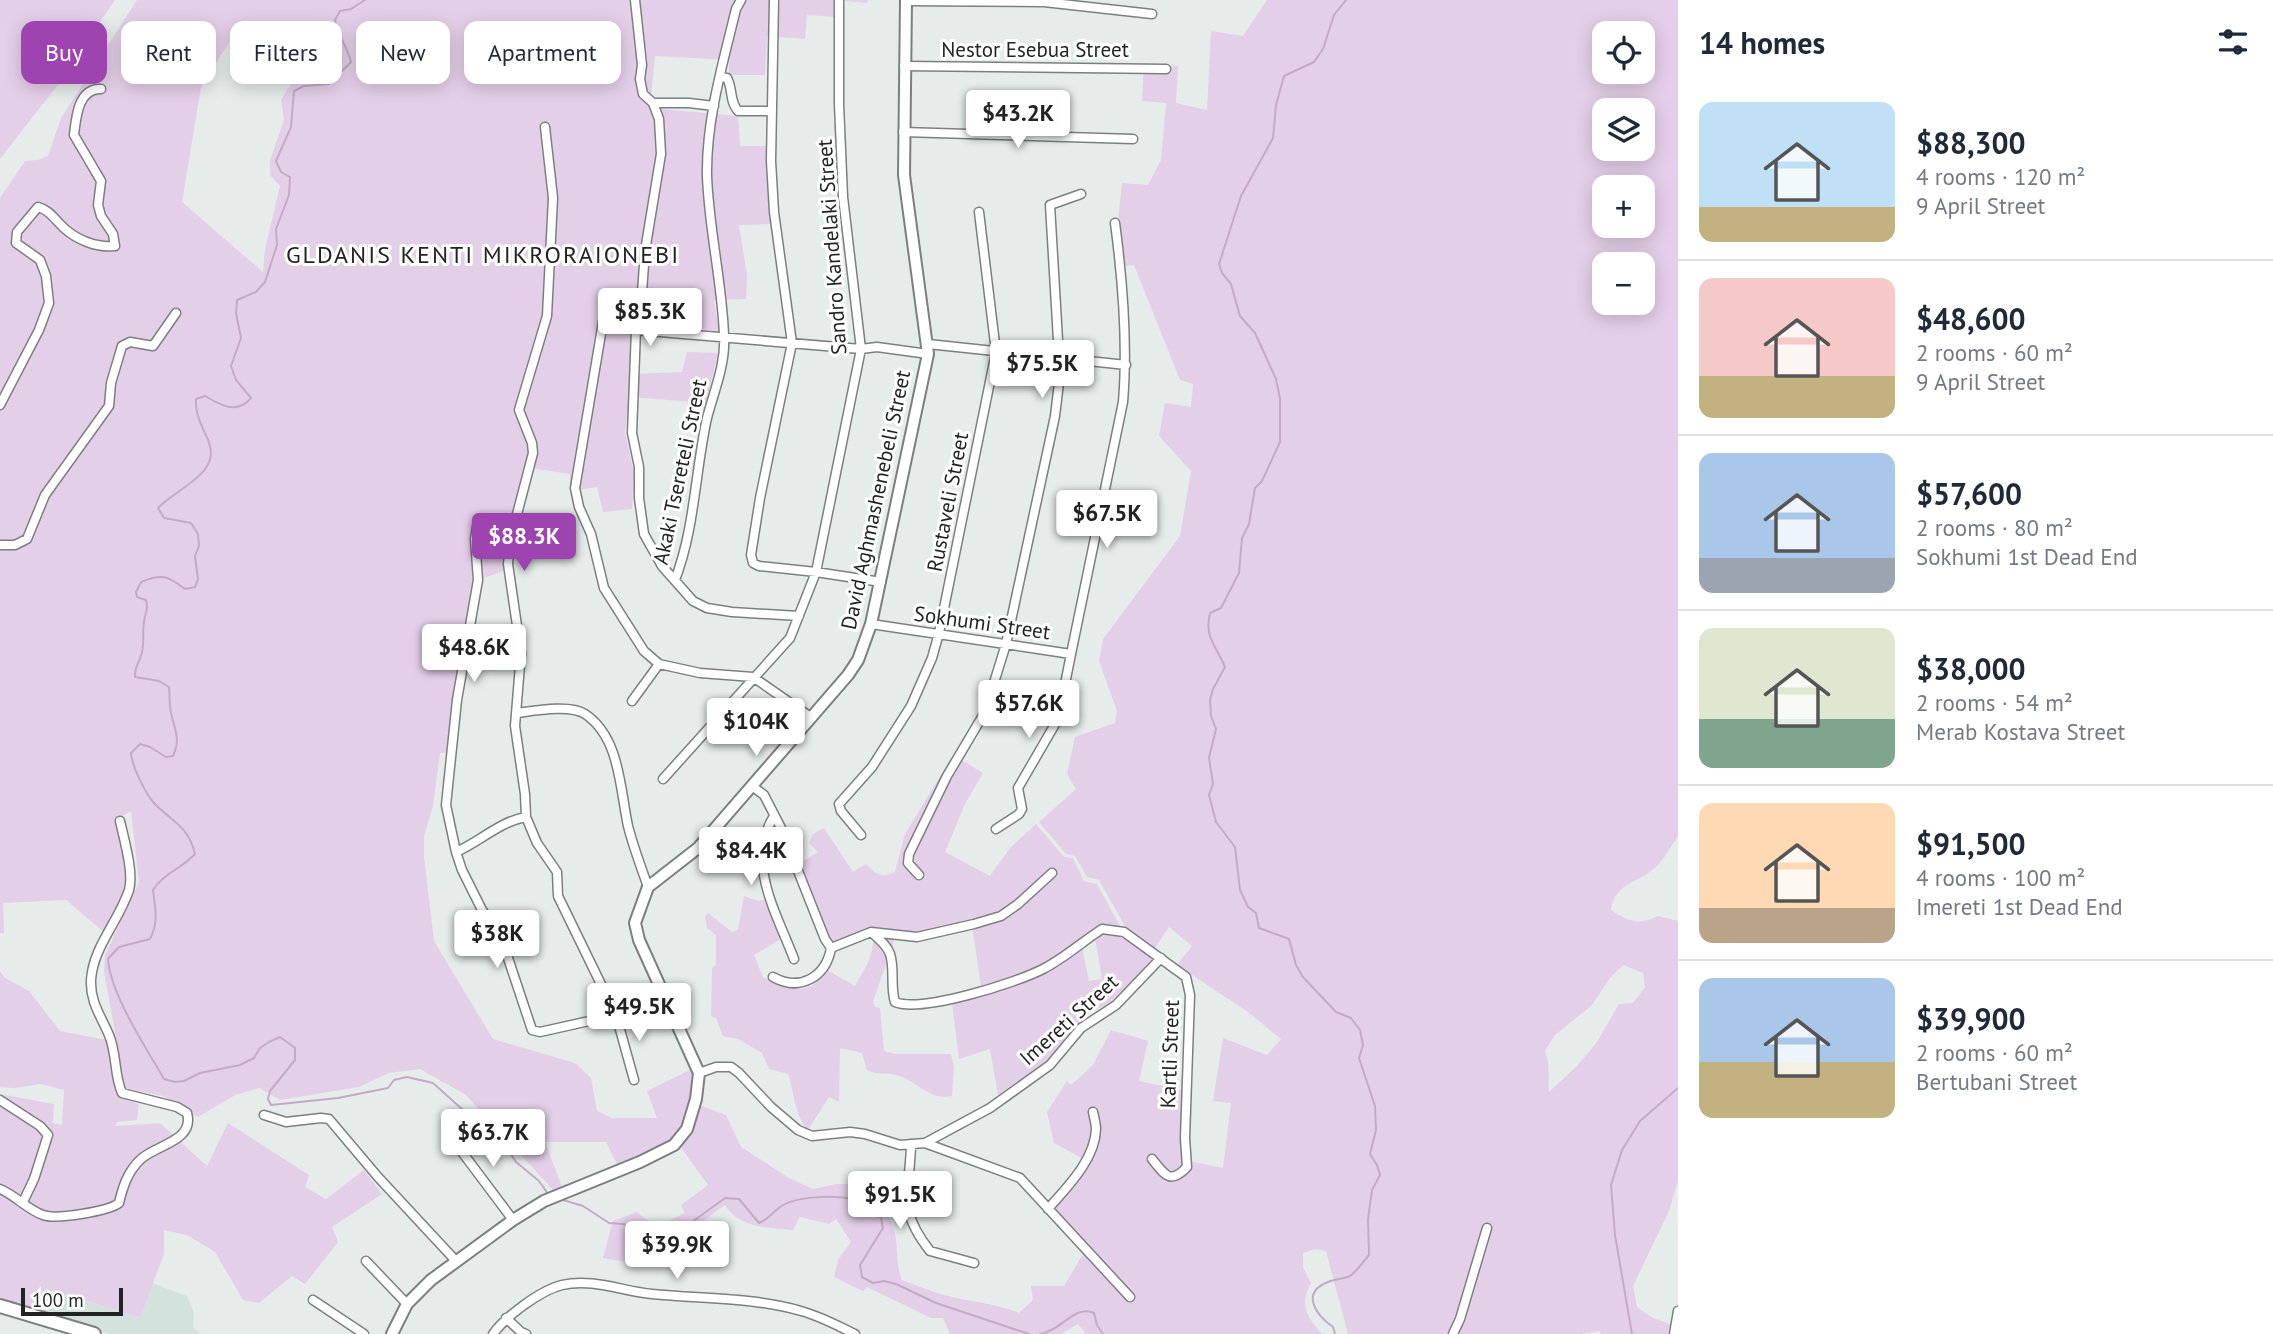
<!DOCTYPE html>
<html lang="en">
<head>
<meta charset="utf-8">
<style>
  body { margin:0; font-family:"PT Sans",sans-serif; background:#f2f2f3; color:#1f2937; height:100vh; display:flex; flex-direction:column; font-size:26px; white-space:nowrap }
  * { box-sizing:border-box; margin:0 }
  p { font-size:23px; color:#747a83 }
  .icon { flex:none; width:38px; height:38px; fill:none; stroke:currentColor; stroke-width:2; stroke-linecap:round; stroke-linejoin:round }
  .map { position:relative; flex:1; overflow:hidden }
  .details { display:flex; flex-direction:column; background:#fff; width:595px }
  .details>* { flex:none }
  .top-card { position:absolute; left:21px; top:21px; width:665px; height:63px; display:flex; gap:14px }
  .fabs { position:absolute; left:1592px; top:21px; display:grid; gap:14px }
  .fabs a { display:grid; place-items:center; width:63px; height:63px; border-radius:14px; background:#fff; box-shadow:0 4px 18px #0003; font-size:35px }
  .scale { position:absolute; left:21px; bottom:18px; width:102px; box-sizing:border-box; padding-left:7px; border:4px solid #222423; border-top:0; font-size:19px; line-height:24px; white-space:nowrap; color:#222423; -webkit-text-stroke:5px #fff; paint-order:stroke }
  .price { position:absolute; translate:-50% -60px; padding:0 16px; border-radius:7px; background:#fff; color:#222; font-size:23px; line-height:46px; filter:drop-shadow(0 2px 4px #0008) }
  .price::after { content:''; position:absolute; left:50%; top:42px; width:21px; height:16px; margin-left:-10px; background:inherit; clip-path:polygon(0 0,100% 0,50% 100%) }
  .price.selected { background:#9e44b0; color:#fff }
  ul { padding:0; list-style:none }
  li { display:flex; align-items:center; gap:21px; height:175px; padding:0 21px }
  li+li { border-top:2px solid #e0e1e3 }
  li span { display:grid; place-items:center; flex:none; width:196px; height:140px; border-radius:14px; color:#555 }
  li>.icon { margin-inline-start:auto }
  span .icon { width:84px; height:84px; fill:#fffc; stroke-width:1 }
  li b { font-size:30px }
  h2 { display:flex; justify-content:space-between; align-items:center; height:84px; padding:0 21px; font-size:30px }
  .tag { padding:0 24px; border-radius:14px; background:#fff; box-shadow:0 4px 18px #0003; font-size:24px; line-height:63px }
  .tag.selected { background:#9e44b0; color:#fff }
  main { display:flex; flex:1; min-height:0 }
  .map>svg:first-child { display:block }
  .built { fill:#d4e2de }
  .green { fill:#e4cfe8; fill-rule:evenodd }
  .lines { fill:none; stroke-linecap:round; stroke-linejoin:round }
  .stream { stroke:#c3abc7; stroke-width:2 }
  .street-casing { stroke:#7b807f; stroke-width:11 }
  .secondary-casing { stroke:#7b807f; stroke-width:14 }
  .primary-casing { stroke:#7b807f; stroke-width:16 }
  .street { stroke:#fff; stroke-width:8 }
  .secondary { stroke:#fff; stroke-width:10 }
  .primary { stroke:#fff; stroke-width:12 }
  .labels { text-anchor:middle; stroke-width:6; stroke-linejoin:round; paint-order:stroke }
  .street-label { font-size:21px; fill:#222423; stroke:#fff }
  .quarter-label { font-size:24px; letter-spacing:2px; fill:#222423; stroke:#fff }
</style>
</head>
<body>
<main>
<div class="map">
<svg width="1678" height="1334" viewBox="0 0 1678 1334">
  <rect width="100%" height="100%" fill="#e6ecea"/>
  <path class="built" d="M152,1283L187,1296L194,1313L193,1327L202,1334H110L39,1312L46,1288L139,1318Z"/>
  <path class="green" d="M0,0H115L53,91L0,159Z
    M137,0H868L867,3L834,0L835,17L807,15L805,39L767,36L765,75H729V60L655,56L650,108L738,116L740,146H767V182L771,224L739,225L747,275L746,299L714,300L719,331L632,321L630,374L682,372L687,352L718,353L706,403L630,397L625,432L634,473L632,509L603,512L597,487L570,491V474L524,467L505,542L504,571L475,581L456,678L446,753H440L433,806L424,836V857L434,941L493,1039L575,1063L591,1078L597,1111L612,1118H657L647,1091L694,1068C696,1082 693,1092 689,1106C678,1147 653,1150 617,1164L606,1142H545L562,1187L554,1191L466,1095L420,1069L389,1073L359,1087L280,1100L259,1088L235,1095L198,1117L163,1096L125,1088L104,971L105,955L139,882L131,811L118,819L127,871L121,902L105,933L66,900L3,903L4,933H0V198L25,161L38,160L48,156L61,118ZM230,41L292,82L281,100L284,120L270,160V175L280,186L265,249L263,272L182,202L201,87Z
    M1267,0H1678V836C1672,845 1666,856 1658,865C1640,884 1615,881 1611,910C1627,921 1639,926 1658,916L1678,921V1180L1669,1211L1633,1286L1637,1307L1653,1318L1670,1324L1668,1334H1601L1600,1331L1581,1334H1348L1326,1251L1315,1249L1303,1253V1267L1311,1283C1299,1306 1306,1315 1322,1334H1086L1078,1324L1061,1334H950L943,1318H931L867,1287L863,1291L834,1277L838,1260L851,1242L836,1219L829,1224L800,1217L793,1230C767,1227 740,1229 725,1205L694,1228L687,1244L668,1254L666,1264L658,1263V1257L628,1253L625,1262L603,1258L613,1221L637,1212C656,1230 664,1223 685,1213L681,1205L708,1185L680,1146L699,1105L726,1115L741,1147L789,1178L813,1189L837,1184H862C875,1196 889,1212 894,1230C899,1247 895,1264 902,1280C916,1285 930,1291 944,1295C969,1302 994,1303 1019,1313L1033,1300L1031,1286H1064L1083,1254L1126,1300L1132,1293L1054,1208L1089,1162L1054,1143L1047,1112L1067,1081L1071,1085L1093,1065L1111,1030L1148,1041L1139,1081L1182,1090L1183,1160L1223,1168L1231,1103L1213,1101L1223,1038L1267,1055L1281,1039L1248,1012L1177,965L1192,946L1169,927L1155,948L1126,928L1099,880L1087,877L1075,856L1066,854L1039,822L1076,789L1067,774L1075,737L1115,723L1117,711L1099,661L1103,639L1180,536L1191,471L1159,436L1165,403L1191,407L1193,384L1180,380L1134,265L1124,266L1118,221L1122,183L1148,185L1161,160L1166,103L1142,101L1144,64L1178,66L1176,103L1207,110L1211,31L1243,36ZM1605,33H1643V72H1605ZM1605,110H1643V149H1605ZM1605,187H1643V226H1605ZM1605,264H1643V303H1605ZM1623,965L1643,973L1645,987L1633,1003L1619,1004L1597,1042L1578,1065L1549,1092L1548,1062L1545,1051L1555,1035L1592,1005L1610,978Z
    M953,755L983,773L965,804L945,852L990,876L1010,848L1036,824L1064,857L1073,858L1084,881L1097,884L1122,929L1100,926L1080,938L1089,981L1102,979L1095,937C1120,930 1135,945 1155,959L1110,1002L1084,1017L1046,1061L998,1095L990,1049L959,1059L951,995L981,986L973,933L969,922L920,932L895,931L893,945L873,1001L875,1007L880,1008L884,1051L895,1054H951L954,1067L952,1096C927,1101 917,1079 895,1075C884,1072 881,1076 867,1070L862,1053L840,1048L839,1102L829,1097L808,1130C795,1117 794,1091 788,1074L769,1069L762,1053L738,1039L723,1036L716,1018L711,1016L712,968L716,965V935L707,928L705,917L708,913L732,932L738,930L744,896L759,901L767,899L783,938L754,955L763,977L777,985L801,989L812,986L827,970L855,986C866,966 878,950 871,927L834,942L827,937L799,864L818,852L809,843L813,834L824,828L853,872L866,864C877,875 881,878 895,872L905,834Z
    M0,971L5,978L29,991L60,1031L107,1040L115,1093L139,1105L137,1120L117,1122L116,1126L160,1123L207,1166L228,1123L309,1175L305,1187L326,1199L364,1170L382,1194L332,1227L338,1242L305,1284L292,1276L259,1303L243,1300L215,1252L187,1235L164,1230V1254L140,1318L46,1288L39,1310L0,1299V1094L54,1104L53,1123L62,1125L64,1090L41,1084L14,1088L0,1087Z"/>
  <g class="lines">
    <path class="stream" d="M365,0L351,9L340,11L335,20C338,36 347,46 351,62L329,84L304,86L294,91L291,127L276,161L281,172L290,177L289,195L276,229L277,245L265,282L256,292L237,300L236,313L241,338L231,366L236,380L251,398C237,415 220,405 205,396L196,399C195,415 202,426 208,440C223,473 178,487 158,508L164,518L191,523L198,534L199,546L195,556L198,579L195,587L185,589C168,576 162,573 141,582L136,592L137,597L146,600C149,609 145,613 144,622C142,633 145,645 141,656C138,665 134,667 135,677L159,681L169,687C170,697 169,708 172,717C176,732 180,741 173,756L166,757L150,747L140,744L131,753C132,766 145,793 154,803C172,822 188,825 195,854C182,868 163,874 153,890C155,907 159,922 150,939L119,947L108,959C110,993 146,1048 164,1079L175,1082L184,1081L200,1073L240,1065L254,1058L260,1048L269,1042L280,1037L295,1048V1060L270,1091L268,1099L271,1105L338,1098L388,1088L394,1080L407,1077L433,1083L463,1110L475,1114L508,1150L516,1162L539,1181L548,1194
      M563,1200L583,1206L609,1223L623,1224L651,1232L692,1222L725,1198L739,1199L759,1223C769,1219 772,1213 780,1207C797,1195 847,1193 865,1204C871,1207 876,1214 881,1218L883,1228L860,1265L862,1277L873,1283L884,1281L896,1284L936,1303L1029,1334
      M1040,1334C1061,1331 1075,1304 1094,1313L1097,1325L1103,1334
      M1335,1334L1333,1327C1316,1315 1300,1293 1328,1282C1335,1279 1343,1279 1350,1276C1357,1271 1363,1262 1369,1255L1368,1219L1372,1190L1380,1175L1377,1165L1370,1154L1376,1130L1375,1106L1359,1058L1363,1045L1360,1030L1351,1018L1336,1012L1303,977L1296,965L1289,939L1259,928L1256,913L1248,907L1240,890L1235,847L1216,822L1209,795L1213,784L1209,758L1216,729L1211,716L1210,700L1213,689L1225,667C1216,645 1204,638 1210,613L1221,608L1239,573L1242,538L1249,524L1255,488L1262,481L1280,442V399L1276,379L1255,333L1240,316L1231,284L1222,273L1219,264L1241,196L1273,138L1276,105L1284,76L1314,62L1323,49L1334,15L1346,0
      M1632,1334L1615,1235L1611,1185L1622,1150L1640,1121L1678,1088"/>
    <g class="street-casing">
      <path id="street" d="M635,0L642,65L640,79L643,94L653,103L659,119L661,154L645,251L641,306L636,330L632,433L639,467V498L644,534L662,566L693,601L707,608L732,612L799,616
        M774,0L771,161L774,212L792,343L760,498L751,555L753,563L759,566L816,572L881,582
        M905,1L1044,2L1152,14
        M904,66L1166,69
        M721,77L727,78C733,88 729,101 738,111H772
        M653,103H689L714,106
        M545,127L553,198L547,316L519,410L532,443L533,453L510,541L508,564L521,653L515,726L525,794L526,817L537,843L557,872L558,896L616,1015L634,1080
        M903,132L1133,139
        M606,304L575,488L579,507L591,534L604,588L644,651L659,664L700,673L753,677L812,718
        M636,330L861,349L877,347L928,354
        M928,344L1126,365
        M0,405L39,330L49,303L46,276L40,260L16,243L17,232L38,207C50,210 55,220 64,228C77,240 97,248 115,246L113,234L101,216L98,205L101,181L74,135C76,118 78,88 101,89
        M0,545H15L27,539L45,495L109,406L111,383L122,346L130,342L153,346L176,313
        M675,580C695,528 695,472 707,418C714,391 726,364 724,335C722,282 709,230 707,176C706,120 723,63 736,9L741,0
        M871,624L1071,654L1123,402C1128,342 1123,283 1115,223
        M632,701L659,664
        M516,713C533,711 570,704 585,714C620,737 620,789 628,826C633,846 641,867 648,887
        M663,779L790,638L816,572L861,349L843,197L839,104V0
        M752,786L764,795L781,828L825,939L831,948L871,932C878,938 887,945 890,954C895,969 890,986 895,1002C921,1013 1016,983 1043,969C1063,959 1082,942 1102,929L1124,932L1186,977L1190,995L1185,1138L1187,1167C1170,1185 1165,1175 1152,1159
        M774,816C745,862 777,914 794,959
        M526,817C501,821 479,842 456,852L462,870L482,910L501,937L532,1030L540,1032L616,1015L673,1013
        M996,829L1019,814L1022,809L1018,788L1058,719L1071,654
        M861,835L841,811L839,804L872,767L911,706L932,658L939,633L996,352L979,212
        M456,852L446,805L457,700L478,580L475,539L478,520
        M919,875L908,863L909,854L947,776L985,712L1006,644L1055,416L1060,374L1050,205L1081,194
        M871,932L917,937L974,924L1001,916L1018,904L1052,873
        M773,977C800,992 826,977 831,948
        M699,1073L716,1067H731L739,1073L771,1107L798,1130L812,1136L850,1132L865,1134L900,1145L925,1143L990,1108L1050,1065L1081,1028L1116,1005L1161,958
        M0,1100L40,1126L48,1135L34,1179L23,1202
        M264,1115L286,1122L321,1118L329,1119L378,1177L456,1261
        M450,1136L513,1220
        M925,1143L1020,1178L1130,1297
        M911,1144C910,1193 896,1208 930,1251L974,1263
        M0,1189C15,1195 28,1210 43,1215C56,1220 109,1211 119,1203C123,1186 128,1171 141,1159C156,1145 195,1141 187,1113L177,1107L122,1093C114,1075 117,1054 109,1035C101,1016 90,1002 91,980C93,947 119,921 129,890C134,873 124,839 120,821
        M1048,1209C1067,1187 1095,1160 1096,1129C1096,1124 1094,1117 1093,1112
        M366,1261L407,1304
        M313,1300L364,1334
        M506,1318L521,1332L526,1334
        M493,1334C506,1316 541,1290 562,1285C592,1278 622,1291 652,1294C702,1299 753,1297 801,1311C820,1316 838,1326 855,1334
        M1453,1334L1460,1319L1487,1228
        M1674,1334L1678,1311"/>
    </g>
    <g class="secondary-casing">
      <path id="secondary" d="M392,1334L407,1304L431,1280L513,1220L544,1201L640,1162L674,1145L687,1129L696,1099L699,1073L639,940L635,923L648,887L698,848L848,675L858,660L871,624L928,354L904,175L906,0"/>
    </g>
    <g class="primary-casing">
      <path id="primary" d="M0,1306L94,1334"/>
    </g>
    <use href="#street" class="street"/>
    <use href="#secondary" class="secondary"/>
    <use href="#primary" class="primary"/>
  </g>
  <g class="labels">
    <g class="street-label">
      <text x="1035" y="57">Nestor Esebua Street</text>
      <text transform="translate(832 247) rotate(-94)" y="7">Sandro Kandelaki Street</text>
      <text transform="translate(680 472) rotate(-78)" y="7">Akaki Tsereteli Street</text>
      <text transform="translate(876 500) rotate(-78)" y="7">David Aghmashenebeli Street</text>
      <text transform="translate(948 502) rotate(-79)" y="7">Rustaveli Street</text>
      <text transform="translate(982 623) rotate(8)" y="7">Sokhumi Street</text>
      <text transform="translate(1069 1020) rotate(-42)" y="7">Imereti Street</text>
      <text transform="translate(1170 1054) rotate(-88)" y="7">Kartli Street</text>
    </g>
    <g class="quarter-label">
      <text x="483" y="263">GLDANIS KENTI MIKRORAIONEBI</text>
    </g>
  </g>
</svg>
<div class="fabs">
<a><svg class="icon" aria-label="locate" viewBox="0 0 24 24"><circle cx="12" cy="12" r="6"/><path d="M12 2v4M12 18v4M2 12h4M18 12h4"/></svg></a>
<a><svg class="icon" aria-label="layers" viewBox="0 0 24 24"><path d="M12 4l9 5-9 5-9-5zM3 14l9 5 9-5"/></svg></a>
<a>+</a>
<a>−</a>
</div>
<div class="scale">100 m</div>
<b class="price" style="left:1018px;top:150px">$43.2K</b>
<b class="price" style="left:650px;top:348px">$85.3K</b>
<b class="price" style="left:1042px;top:400px">$75.5K</b>
<b class="price" style="left:1107px;top:550px">$67.5K</b>
<b class="price selected" style="left:524px;top:573px">$88.3K</b>
<b class="price" style="left:474px;top:684px">$48.6K</b>
<b class="price" style="left:1029px;top:740px">$57.6K</b>
<b class="price" style="left:756px;top:758px">$104K</b>
<b class="price" style="left:751px;top:887px">$84.4K</b>
<b class="price" style="left:497px;top:970px">$38K</b>
<b class="price" style="left:639px;top:1043px">$49.5K</b>
<b class="price" style="left:493px;top:1169px">$63.7K</b>
<b class="price" style="left:900px;top:1231px">$91.5K</b>
<b class="price" style="left:677px;top:1281px">$39.9K</b>
<div class="top-card">
<a class="tag selected">Buy</a>
<a class="tag">Rent</a>
<a class="tag">Filters</a>
<a class="tag">New</a>
<a class="tag">Apartment</a>
</div>
</div>
<section class="details">
<h2>14 homes<svg class="icon" aria-label="filters" viewBox="0 0 24 24"><path d="M4 7h16M4 17h16"/><circle cx="9" cy="7" r="2"/><circle cx="15" cy="17" r="2"/></svg></h2>
<ul>
<li><span style="background:linear-gradient(#bfe0f5 75%,#c2b280 0)"><svg class="icon" aria-label="home" viewBox="0 0 24 24"><path d="M3 11l9-7 9 7M6 9v11h12V9"/></svg></span><div><b>$88,300</b><p>4 rooms · 120 m²</p><p>9 April Street</p></div></li>
<li><span style="background:linear-gradient(#f6c9c9 70%,#c2b280 0)"><svg class="icon" aria-label="home" viewBox="0 0 24 24"><path d="M3 11l9-7 9 7M6 9v11h12V9"/></svg></span><div><b>$48,600</b><p>2 rooms · 60 m²</p><p>9 April Street</p></div></li>
<li><span style="background:linear-gradient(#a9c7e8 75%,#9aa5b1 0)"><svg class="icon" aria-label="home" viewBox="0 0 24 24"><path d="M3 11l9-7 9 7M6 9v11h12V9"/></svg></span><div><b>$57,600</b><p>2 rooms · 80 m²</p><p>Sokhumi 1st Dead End</p></div></li>
<li><span style="background:linear-gradient(#dfe7d0 65%,#7fa58c 0)"><svg class="icon" aria-label="home" viewBox="0 0 24 24"><path d="M3 11l9-7 9 7M6 9v11h12V9"/></svg></span><div><b>$38,000</b><p>2 rooms · 54 m²</p><p>Merab Kostava Street</p></div></li>
<li><span style="background:linear-gradient(#ffd9b3 75%,#b9a48a 0)"><svg class="icon" aria-label="home" viewBox="0 0 24 24"><path d="M3 11l9-7 9 7M6 9v11h12V9"/></svg></span><div><b>$91,500</b><p>4 rooms · 100 m²</p><p>Imereti 1st Dead End</p></div></li>
<li><span style="background:linear-gradient(#a9c7e8 60%,#c2b280 0)"><svg class="icon" aria-label="home" viewBox="0 0 24 24"><path d="M3 11l9-7 9 7M6 9v11h12V9"/></svg></span><div><b>$39,900</b><p>2 rooms · 60 m²</p><p>Bertubani Street</p></div></li>
</ul>
</section>
</main>
</body>
</html>
